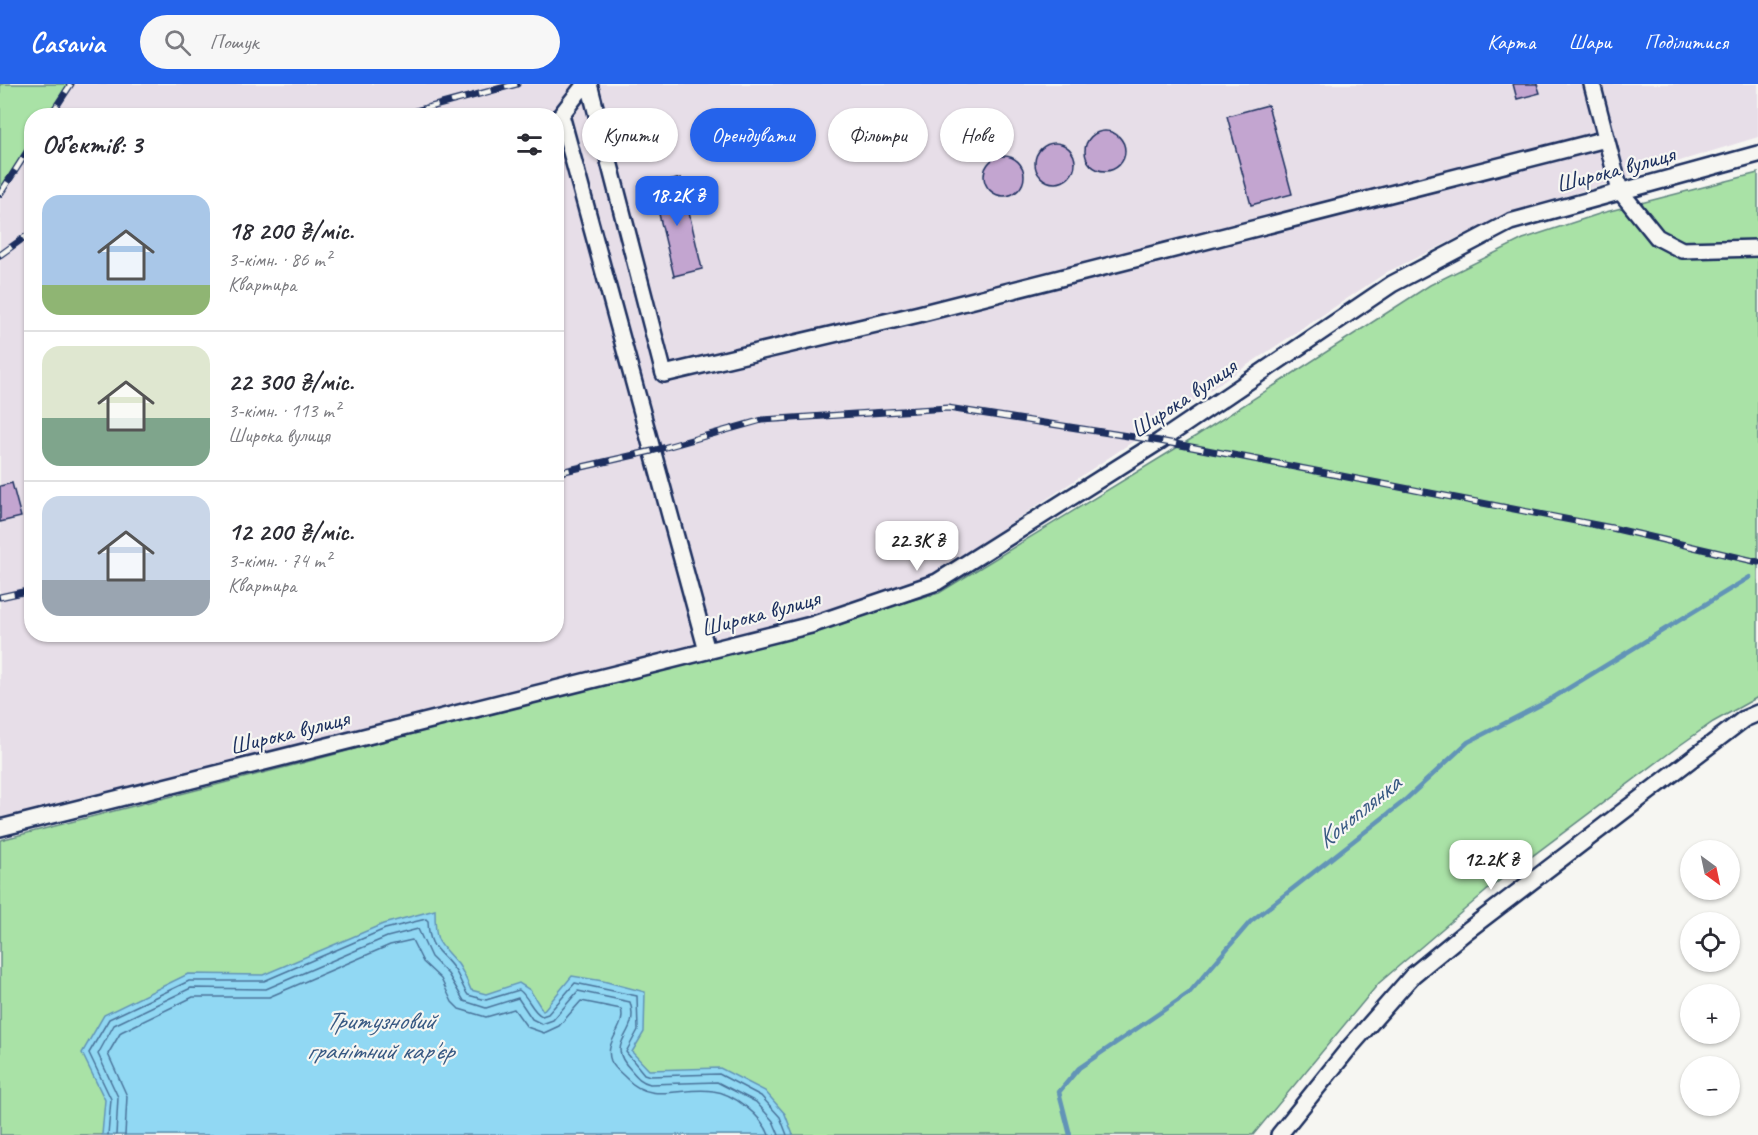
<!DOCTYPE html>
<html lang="uk">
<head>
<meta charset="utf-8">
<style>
  body { margin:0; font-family:Caveat,sans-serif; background:#f7f7f7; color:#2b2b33; height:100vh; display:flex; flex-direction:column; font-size:22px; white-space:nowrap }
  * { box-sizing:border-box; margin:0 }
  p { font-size:20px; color:#7c7c81 }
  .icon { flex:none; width:33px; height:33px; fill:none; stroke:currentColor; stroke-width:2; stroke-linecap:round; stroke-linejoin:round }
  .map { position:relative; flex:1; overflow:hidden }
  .drawer { position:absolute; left:24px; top:24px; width:540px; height:534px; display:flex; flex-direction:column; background:#fff; border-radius:24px; box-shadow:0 2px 4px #0004 }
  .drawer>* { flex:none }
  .guide { position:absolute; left:582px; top:24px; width:570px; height:54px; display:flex; gap:12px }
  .needle { width:39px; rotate:147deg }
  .buttons { position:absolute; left:1680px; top:756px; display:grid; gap:12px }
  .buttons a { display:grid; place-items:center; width:60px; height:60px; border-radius:50%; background:#fff; box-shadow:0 2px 4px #0004; font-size:30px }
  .price { position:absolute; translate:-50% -51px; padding:0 14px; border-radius:12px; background:#fff; color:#222; font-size:20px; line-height:39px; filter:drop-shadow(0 2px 3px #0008) }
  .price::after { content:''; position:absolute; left:50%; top:36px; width:18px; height:14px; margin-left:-9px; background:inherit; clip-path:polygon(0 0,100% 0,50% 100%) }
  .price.on { background:#2563eb; color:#fff }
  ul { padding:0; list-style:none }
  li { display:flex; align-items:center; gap:18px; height:150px; padding:0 18px }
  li+li { border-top:2px solid #e1e1e2 }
  li span { display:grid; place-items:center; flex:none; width:168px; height:120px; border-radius:18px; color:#555 }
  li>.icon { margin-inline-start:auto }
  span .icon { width:72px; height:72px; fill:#fffc; stroke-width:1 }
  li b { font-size:26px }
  h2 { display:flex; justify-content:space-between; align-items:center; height:72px; padding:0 18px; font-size:26px }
  .chip { padding:0 21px; border-radius:27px; background:#fff; box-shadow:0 2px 4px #0004; font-size:21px; line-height:54px }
  .chip.on { background:#2563eb; color:#fff }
  header { display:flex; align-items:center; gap:36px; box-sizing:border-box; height:84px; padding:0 30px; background:#2563eb; color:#fff }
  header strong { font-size:28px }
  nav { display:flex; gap:33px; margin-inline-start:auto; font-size:21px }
  .search { width:420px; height:54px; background:#f7f7f7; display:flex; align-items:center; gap:15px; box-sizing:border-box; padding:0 21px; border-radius:33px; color:#7c7c81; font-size:22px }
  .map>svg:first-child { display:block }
  .built { fill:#e7dee8; fill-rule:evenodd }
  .green { fill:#a9e2a6; stroke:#628882; stroke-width:1.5 }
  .water { fill:#91d8f3; stroke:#6294b7; stroke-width:1.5 }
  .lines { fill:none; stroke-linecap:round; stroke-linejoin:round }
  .shore { stroke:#4a739a; stroke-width:1.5 }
  .stream { stroke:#6294b7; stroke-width:4.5 }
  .building { fill:#c3a5d0; stroke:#1b2f5e; stroke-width:1.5 }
  .minor-casing { stroke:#1b2f5e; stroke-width:20 }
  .minor { stroke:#f6f6f2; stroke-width:15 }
  .rail-casing { stroke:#1b2f5e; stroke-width:7 }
  .rail { stroke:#f6f6f2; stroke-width:4.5; stroke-dasharray:14; stroke-linecap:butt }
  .labels { text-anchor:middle; stroke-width:4.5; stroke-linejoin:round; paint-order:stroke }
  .street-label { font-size:24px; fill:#1b2f5e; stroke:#f6f6f2 }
  .water-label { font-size:26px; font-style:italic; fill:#385983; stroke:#f6f6f2 }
</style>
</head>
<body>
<header>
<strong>Casavia</strong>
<div class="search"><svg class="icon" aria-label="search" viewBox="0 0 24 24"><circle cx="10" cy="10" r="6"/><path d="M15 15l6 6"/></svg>Пошук</div>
<nav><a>Карта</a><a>Шари</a><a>Поділитися</a></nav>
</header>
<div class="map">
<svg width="1758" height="1051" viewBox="0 0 1758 1051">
  <rect width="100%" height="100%" fill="#f6f6f2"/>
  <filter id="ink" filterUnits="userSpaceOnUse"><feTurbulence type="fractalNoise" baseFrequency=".0167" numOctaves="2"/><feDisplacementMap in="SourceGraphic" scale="12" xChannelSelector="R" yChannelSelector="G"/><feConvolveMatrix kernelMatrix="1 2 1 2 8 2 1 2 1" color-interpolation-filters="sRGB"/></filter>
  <g filter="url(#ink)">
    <path class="built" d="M0,0H1758V53L1507,130L1387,188L930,493L714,562L0,736ZM32,32H556V550H32Z"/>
    <path class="green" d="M0,0H71L50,31L32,32L31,60L0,110Z
      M1758,89V613L1713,638L1676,664L1491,803L1379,899L1253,1051H0V756L306,678L939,509L1196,352L1430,201L1523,155L1602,129Z"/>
    <path class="water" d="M435,826C435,859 437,857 458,880C463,887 467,897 471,906L486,910L519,899L530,906L543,927L572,892L603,897L645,908L644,948L632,968L649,986L720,984L765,1007L785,1030L793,1051H102L105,1016L82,969L104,931L188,890L263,891L383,840Z"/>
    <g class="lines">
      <path class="shore" d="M108,1051L111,1015L89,969L109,935L189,897H264L385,845L426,835L428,837C429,867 440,865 454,885C460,893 462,903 468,911L486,916L519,906C529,913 532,928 542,932L548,930L575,899L637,912L638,946L626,968L644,990L650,992L719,990L761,1012L780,1033L787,1051
        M116,1051L118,1013L98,970L114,941L191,904L266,905L387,853L418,845L431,873L448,890L464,917L486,924L518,914L532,935L542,940L553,936L578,907L630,918C641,953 602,956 631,986C637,993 641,998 650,1000L717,998L756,1018L773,1037L779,1051
        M125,1051L127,1012L108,970L121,948L193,913H269L390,861L412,856L423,878L441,895L452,918L459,925L486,933L514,925L527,943L544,949L559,942L581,917L621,925C627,944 603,957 611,977C614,984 621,989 626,994C651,1021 682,1002 713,1007C733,1009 762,1032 769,1051"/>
      <path class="stream" d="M1070,1051L1059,1008L1079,984L1189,909L1250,838L1403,718L1468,658L1546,618L1750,493"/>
    </g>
    <path class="building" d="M1513,0H1537L1540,9L1517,15Z
      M1268,21L1292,110L1251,121L1227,32Z
      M1085 67a20 20 0 1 1 40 0a20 20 0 1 1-40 0Z
      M1035 79a20 20 0 1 1 40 0a20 20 0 1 1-40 0Z
      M984 92a20 20 0 1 1 40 0a20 20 0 1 1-40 0Z
      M681,94L702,185L674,192L652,101Z
      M12,399L21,433L0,438V402Z"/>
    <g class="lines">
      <g class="minor-casing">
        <path id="minor" d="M585,0L561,31L707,567
          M589,0L664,290L919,230L1606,55
          M1592,0L1620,107L1657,153L1682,166L1758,164
          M0,744L811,541L937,498L1160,357L1392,200L1510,138L1758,70
          M1279,1051L1349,964L1413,891L1468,846L1744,635L1758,629"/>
      </g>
      <use href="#minor" class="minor"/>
      <g class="rail-casing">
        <path id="rail" d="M50,32L71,0
          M397,32L517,0
          M0,110L32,60
          M0,171L32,148
          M556,389L652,367L762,336L948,324L1160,357L1612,444L1758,478
          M0,513L32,506"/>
      </g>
      <use href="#rail" class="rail"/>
    </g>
  </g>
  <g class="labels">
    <g class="street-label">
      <text transform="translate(1615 85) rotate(-15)" y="8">Широка вулиця</text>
      <text transform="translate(1183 314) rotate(-34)" y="8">Широка вулиця</text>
      <text transform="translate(760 529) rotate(-15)" y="8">Широка вулиця</text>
      <text transform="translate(289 648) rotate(-14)" y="8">Широка вулиця</text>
    </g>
    <g class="water-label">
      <text transform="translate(1358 727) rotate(-39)" y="9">Коноплянка</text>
      <text x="380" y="945">Тритузновий<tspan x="380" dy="30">гранітний кар'єр</tspan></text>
    </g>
  </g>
</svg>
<div class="buttons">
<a><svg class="needle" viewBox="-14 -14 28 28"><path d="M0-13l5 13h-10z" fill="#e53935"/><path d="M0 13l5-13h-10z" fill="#7c7c81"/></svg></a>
<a><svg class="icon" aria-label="locate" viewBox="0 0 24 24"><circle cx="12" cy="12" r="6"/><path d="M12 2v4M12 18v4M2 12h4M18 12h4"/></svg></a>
<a>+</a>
<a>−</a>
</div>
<b class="price on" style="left:677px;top:143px">18.2K ₴</b>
<b class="price" style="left:917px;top:488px">22.3K ₴</b>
<b class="price" style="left:1491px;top:807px">12.2K ₴</b>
<div class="guide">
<a class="chip">Купити</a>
<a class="chip on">Орендувати</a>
<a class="chip">Фільтри</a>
<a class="chip">Нове</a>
</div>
<section class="drawer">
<h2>Об’єктів: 3<svg class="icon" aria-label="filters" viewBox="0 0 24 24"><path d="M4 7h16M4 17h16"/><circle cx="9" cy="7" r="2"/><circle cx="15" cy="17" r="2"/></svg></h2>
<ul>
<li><span style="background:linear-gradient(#a9c7e8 75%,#8fb573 0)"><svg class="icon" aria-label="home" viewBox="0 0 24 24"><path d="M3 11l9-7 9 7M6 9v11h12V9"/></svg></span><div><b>18 200 ₴/міс.</b><p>3-кімн. · 86 m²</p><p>Квартира</p></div></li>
<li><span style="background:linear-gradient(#dfe7d0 60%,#7fa58c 0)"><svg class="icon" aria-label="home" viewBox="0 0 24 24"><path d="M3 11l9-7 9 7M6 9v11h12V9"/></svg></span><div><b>22 300 ₴/міс.</b><p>3-кімн. · 113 m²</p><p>Широка вулиця</p></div></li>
<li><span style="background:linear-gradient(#c9d6e8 70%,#9aa5b1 0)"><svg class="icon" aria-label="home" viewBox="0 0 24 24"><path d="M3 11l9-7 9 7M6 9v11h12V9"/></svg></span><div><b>12 200 ₴/міс.</b><p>3-кімн. · 74 m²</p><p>Квартира</p></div></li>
</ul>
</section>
</div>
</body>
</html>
